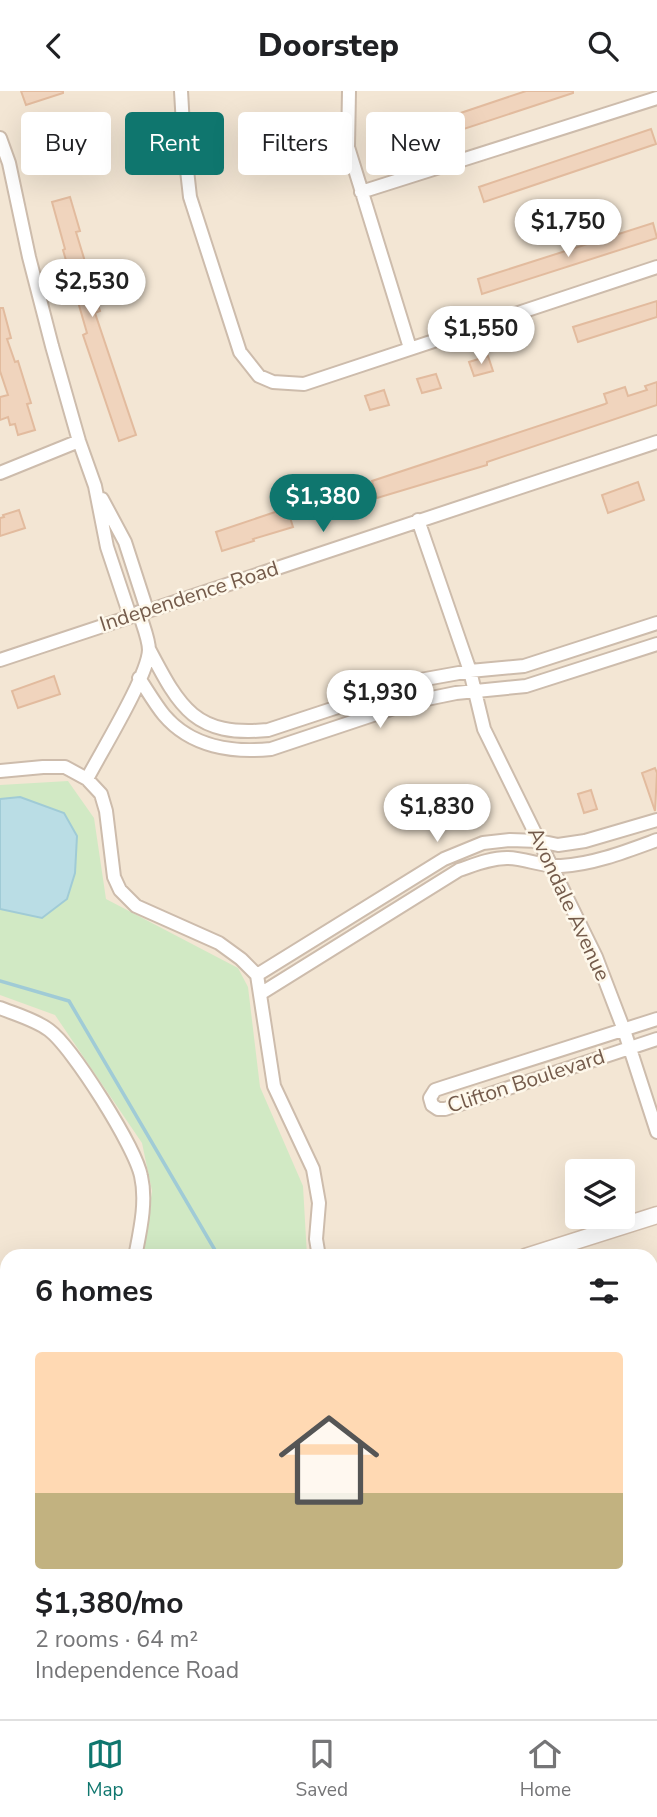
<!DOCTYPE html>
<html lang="en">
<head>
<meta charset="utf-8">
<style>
  body { margin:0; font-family:"Nunito Sans",sans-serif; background:#f6f6f6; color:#202124; height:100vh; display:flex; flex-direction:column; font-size:26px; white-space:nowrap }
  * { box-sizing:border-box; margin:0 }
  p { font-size:23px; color:#757577 }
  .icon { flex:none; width:38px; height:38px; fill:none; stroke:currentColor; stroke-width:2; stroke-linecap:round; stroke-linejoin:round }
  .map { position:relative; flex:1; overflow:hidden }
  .details { position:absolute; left:0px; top:1158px; width:658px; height:471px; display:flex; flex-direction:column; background:#fff; border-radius:21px 21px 0 0; box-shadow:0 7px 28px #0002 }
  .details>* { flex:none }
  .top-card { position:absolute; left:21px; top:21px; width:616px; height:63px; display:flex; gap:14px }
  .fabs { position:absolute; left:565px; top:1068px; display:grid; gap:14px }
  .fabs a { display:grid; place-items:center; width:70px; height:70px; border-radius:7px; background:#fff; box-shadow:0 7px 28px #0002; font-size:35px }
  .price { position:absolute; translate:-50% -60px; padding:0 16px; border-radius:24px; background:#fff; color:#222; font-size:23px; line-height:46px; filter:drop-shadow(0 2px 4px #0008) }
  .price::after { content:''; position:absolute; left:50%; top:42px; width:21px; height:16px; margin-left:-10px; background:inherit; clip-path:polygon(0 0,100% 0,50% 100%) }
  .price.on { background:#0f766e; color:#fff }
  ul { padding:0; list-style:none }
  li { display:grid; align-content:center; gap:14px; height:371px; padding:0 35px }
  li span { display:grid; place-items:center; height:217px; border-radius:7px; color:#555 }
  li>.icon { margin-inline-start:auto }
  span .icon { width:126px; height:126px; fill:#fffc; stroke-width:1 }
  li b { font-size:30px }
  h2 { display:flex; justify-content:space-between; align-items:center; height:84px; padding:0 35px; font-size:30px }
  .chip { padding:0 24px; border-radius:7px; background:#fff; box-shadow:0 7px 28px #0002; font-size:24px; line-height:63px }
  .chip.on { background:#0f766e; color:#fff }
  header { display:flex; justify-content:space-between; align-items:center; height:91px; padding:0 35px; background:#fff; font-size:32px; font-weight:800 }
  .tab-bar { display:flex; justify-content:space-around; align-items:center; height:98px; border-top:2px solid #e0e0e0; background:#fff; font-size:19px; color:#757577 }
  .tab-bar a { display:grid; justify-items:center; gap:4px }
  .tab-bar .on { color:#0f766e }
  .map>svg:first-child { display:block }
  .residential { fill:#f3e6d4; fill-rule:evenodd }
  .green { fill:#d1e9c4 }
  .water { fill:#badde5; stroke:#a0cbd6; stroke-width:2 }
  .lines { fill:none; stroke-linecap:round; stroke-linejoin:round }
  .stream { stroke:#a0cbd6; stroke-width:3.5 }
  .building { fill:#f0d4bd; stroke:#e2bb9e; stroke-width:2 }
  .street-casing { stroke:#cdbcac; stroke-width:16 }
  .secondary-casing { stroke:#d2beac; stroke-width:19 }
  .street { stroke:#fff; stroke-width:12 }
  .secondary { stroke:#fff; stroke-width:16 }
  .labels { text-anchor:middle; stroke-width:5; stroke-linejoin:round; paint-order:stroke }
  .street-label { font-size:21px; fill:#745b4b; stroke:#fef8eb }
</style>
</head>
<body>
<header><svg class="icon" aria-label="back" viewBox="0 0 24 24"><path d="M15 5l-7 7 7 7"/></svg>Doorstep<svg class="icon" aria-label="search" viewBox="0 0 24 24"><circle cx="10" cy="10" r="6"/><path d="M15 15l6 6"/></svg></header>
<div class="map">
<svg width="657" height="1628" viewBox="0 0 657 1628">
  <rect width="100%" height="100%" fill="#fcf4e5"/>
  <path class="residential" d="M0,0H657V1628H69L67,1622H651V1166H7V1439L0,1418ZM578,1080H623V1125H578Z"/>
  <path class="green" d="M68,690L94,727L106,808L238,877L248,896L260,996L303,1095L307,1165H143L152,1100L142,1052L55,924L0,904V694Z"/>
  <path class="water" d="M20,706L64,722L77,745L75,782L67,808L42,827L0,818V708Z"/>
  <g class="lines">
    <path class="stream" d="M0,890L69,910L219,1166
      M651,1249L657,1247
      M651,1300L657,1309"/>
  </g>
  <path class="building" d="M21,0H63V2L26,14Z
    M526,0H573V2L409,56L404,41Z
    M50,25L58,48L40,54L33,31Z
    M651,38L656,53L484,111L479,96Z
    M70,106L80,140L76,141L100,220L95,222L136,344L119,350L83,244L87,242L63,159L65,158L52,111Z
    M653,132L657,147L482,203L478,188Z
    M657,210V226L578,251L573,236Z
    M0,217H3L11,247L7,248L15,271L18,270L31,312L27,313L35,339L18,344L15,333L10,334L8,326L0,329V306L8,304L0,280Z
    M488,265L493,280L474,285L469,271Z
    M436,283L441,297L422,302L417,288Z
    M657,291V314L487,371V374L377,407L372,390L605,313L607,312L604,303L625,296L628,305L647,299L645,295Z
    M384,299L389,314L370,319L365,305Z
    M638,391L644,409L608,422L602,404Z
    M287,417L293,436L253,448L254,450L222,460L216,441Z
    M19,419L25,437L0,445V427L4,426L3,424Z
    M54,585L60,603L18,617L12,600Z
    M655,677L657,682L655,720L642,682Z
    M591,699L597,718L584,722L578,703Z"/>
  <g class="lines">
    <g class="street-casing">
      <path id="street" d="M181,0L184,52L190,106L240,261L259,285L273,291L304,293L657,176
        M349,0L348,56L410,257
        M0,47L9,72L29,166L52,255L79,350L95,395L107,456L130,525
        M361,101L657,7
        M0,382L79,350
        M102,408L125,451L147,519
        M418,429L470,580L484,638L596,866L624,939L657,1041
        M149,558C180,617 195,646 268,639L420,589L470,580L524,575L657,532
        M0,569L657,351
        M139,587C147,599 155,613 164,624C191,656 233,662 271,658L412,611L456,602L526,595L657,553
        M0,680L43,676H65L87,688L101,703L106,720L114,786L120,799L136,815L219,852L241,868L257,884L274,995L313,1078L319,1112L316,1148L319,1166
        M87,688C101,661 148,585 149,559C149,548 142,532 139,521
        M257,884L444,768L483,752L510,749L539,750L558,754L585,750L657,729
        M260,903L459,779C474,774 490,767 507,767C525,767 543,776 561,775C594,773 627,760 657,749
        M0,917C15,923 36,929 49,939C73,957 135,1056 141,1085C147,1111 140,1140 135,1166
        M657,928L444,996L435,999L430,1007L432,1014L438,1018H445L657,948
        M651,1584L657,1595
        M440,1628L442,1622"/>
    </g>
    <g class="secondary-casing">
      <path id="secondary" d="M525,1166L657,1124
        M0,1382L7,1379
        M0,1450L7,1472
        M56,1622L58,1628"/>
    </g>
    <use href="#street" class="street"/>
    <use href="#secondary" class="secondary"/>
  </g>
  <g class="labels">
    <g class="street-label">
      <text transform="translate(189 505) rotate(-18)" y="7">Independence Road</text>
      <text transform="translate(569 813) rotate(65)" y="7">Avondale Avenue</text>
      <text transform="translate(526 990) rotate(-18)" y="7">Clifton Boulevard</text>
    </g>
  </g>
</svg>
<div class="fabs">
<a><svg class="icon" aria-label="layers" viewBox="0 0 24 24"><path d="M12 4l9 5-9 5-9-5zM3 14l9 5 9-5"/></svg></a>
</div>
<b class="price" style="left:568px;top:168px">$1,750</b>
<b class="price" style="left:92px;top:228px">$2,530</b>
<b class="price" style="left:481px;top:275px">$1,550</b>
<b class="price on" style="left:323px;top:443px">$1,380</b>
<b class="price" style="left:380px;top:639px">$1,930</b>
<b class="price" style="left:437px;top:753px">$1,830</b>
<div class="top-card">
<a class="chip">Buy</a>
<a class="chip on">Rent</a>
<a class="chip">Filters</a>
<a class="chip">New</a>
</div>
<section class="details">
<h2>6 homes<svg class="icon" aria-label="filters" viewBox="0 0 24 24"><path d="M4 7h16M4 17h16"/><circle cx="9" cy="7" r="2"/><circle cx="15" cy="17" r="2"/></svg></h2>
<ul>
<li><span style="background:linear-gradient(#ffd9b3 65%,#c2b280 0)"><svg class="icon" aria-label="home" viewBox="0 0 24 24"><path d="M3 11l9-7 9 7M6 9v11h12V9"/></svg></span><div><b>$1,380/mo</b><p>2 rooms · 64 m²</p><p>Independence Road</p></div></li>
</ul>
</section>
</div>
<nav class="tab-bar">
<a class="on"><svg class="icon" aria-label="map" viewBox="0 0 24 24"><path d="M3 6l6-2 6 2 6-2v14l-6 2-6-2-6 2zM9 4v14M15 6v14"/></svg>Map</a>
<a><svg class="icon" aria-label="saved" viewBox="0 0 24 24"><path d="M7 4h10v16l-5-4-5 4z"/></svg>Saved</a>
<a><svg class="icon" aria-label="home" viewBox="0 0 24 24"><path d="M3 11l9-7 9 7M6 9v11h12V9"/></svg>Home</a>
</nav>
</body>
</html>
